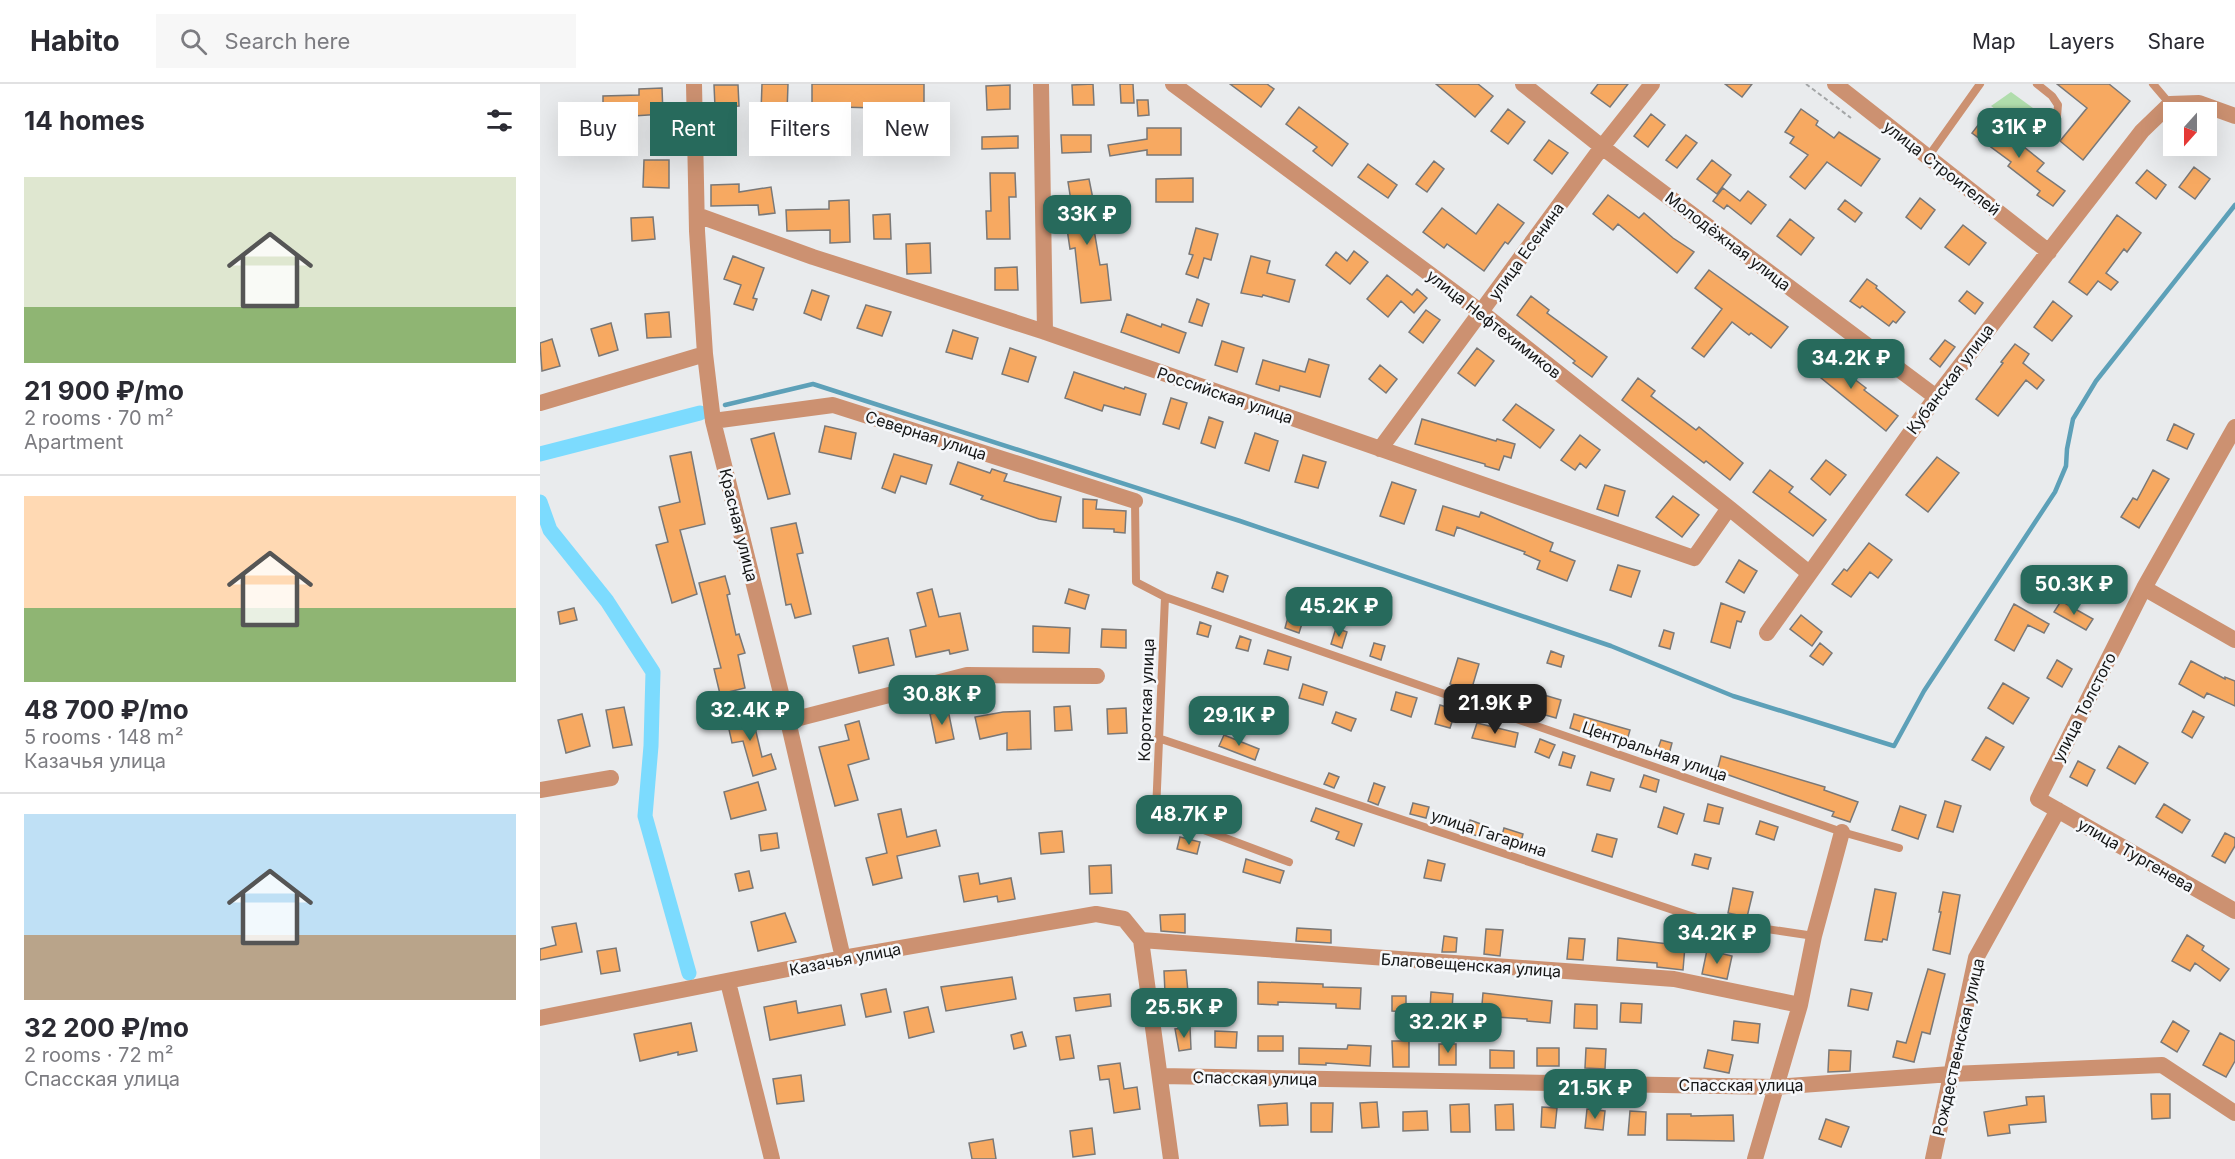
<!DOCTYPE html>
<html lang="en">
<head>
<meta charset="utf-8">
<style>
  body { margin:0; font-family:Inter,sans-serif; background:#f7f7f7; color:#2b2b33; height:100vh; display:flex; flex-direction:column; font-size:22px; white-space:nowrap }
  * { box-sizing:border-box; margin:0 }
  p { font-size:20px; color:#7c7c81 }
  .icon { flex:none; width:33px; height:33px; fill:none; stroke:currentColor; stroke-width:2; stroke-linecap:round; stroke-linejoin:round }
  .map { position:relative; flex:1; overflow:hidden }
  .details { display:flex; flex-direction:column; background:#fff; width:540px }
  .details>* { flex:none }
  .banner { position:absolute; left:18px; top:18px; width:570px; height:54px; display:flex; gap:12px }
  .needle { width:39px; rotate:201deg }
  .buttons { position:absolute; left:1623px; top:18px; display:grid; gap:12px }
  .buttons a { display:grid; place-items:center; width:54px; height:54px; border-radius:0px; background:#fff; box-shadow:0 6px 24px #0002; font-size:30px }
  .price { position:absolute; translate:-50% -51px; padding:0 14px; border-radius:12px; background:#276a5c; color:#fff; font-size:20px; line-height:39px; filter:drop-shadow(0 2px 3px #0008) }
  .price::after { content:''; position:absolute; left:50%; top:36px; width:18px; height:14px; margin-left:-9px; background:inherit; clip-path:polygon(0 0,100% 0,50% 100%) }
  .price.active { background:#222; color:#fff }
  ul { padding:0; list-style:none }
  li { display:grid; align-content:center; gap:12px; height:318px; padding:0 24px }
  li+li { border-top:2px solid #e1e1e2 }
  li span { display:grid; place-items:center; height:186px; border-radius:0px; color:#555 }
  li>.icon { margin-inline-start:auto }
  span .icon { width:108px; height:108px; fill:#fffc; stroke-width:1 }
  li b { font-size:26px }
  h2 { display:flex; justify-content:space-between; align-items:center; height:72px; padding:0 24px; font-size:26px }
  .chip { padding:0 21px; border-radius:0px; background:#fff; box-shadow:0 6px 24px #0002; font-size:21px; line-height:54px }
  .chip.active { background:#276a5c; color:#fff }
  header { display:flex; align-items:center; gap:36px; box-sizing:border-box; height:84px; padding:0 30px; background:#fff; border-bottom:2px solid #e1e1e2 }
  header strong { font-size:28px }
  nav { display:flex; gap:33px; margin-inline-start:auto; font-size:21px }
  .search { width:420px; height:54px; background:#f7f7f7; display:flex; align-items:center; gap:15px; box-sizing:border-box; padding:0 21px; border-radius:0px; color:#7c7c81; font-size:22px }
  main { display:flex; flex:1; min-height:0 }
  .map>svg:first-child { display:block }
  .green { fill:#b0ddac }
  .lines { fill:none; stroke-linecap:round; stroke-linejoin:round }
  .stream { stroke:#5da0b8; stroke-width:4.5 }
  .canal { stroke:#7cdbfe; stroke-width:15 }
  .building { fill:#f7a961; stroke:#7a7877; stroke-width:1.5 }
  .path { stroke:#a4a6a7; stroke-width:2; stroke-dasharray:4.5 3; stroke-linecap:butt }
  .service { stroke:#cc9171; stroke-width:8 }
  .minor { stroke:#cc9171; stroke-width:16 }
  .labels { text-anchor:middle; stroke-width:5; stroke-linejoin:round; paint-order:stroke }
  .street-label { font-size:16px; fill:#151616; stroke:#f6f8fb }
</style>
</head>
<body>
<header>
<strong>Habito</strong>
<div class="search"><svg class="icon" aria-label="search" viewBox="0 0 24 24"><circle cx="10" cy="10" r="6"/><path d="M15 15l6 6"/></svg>Search here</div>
<nav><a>Map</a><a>Layers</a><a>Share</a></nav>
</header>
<main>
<section class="details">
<h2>14 homes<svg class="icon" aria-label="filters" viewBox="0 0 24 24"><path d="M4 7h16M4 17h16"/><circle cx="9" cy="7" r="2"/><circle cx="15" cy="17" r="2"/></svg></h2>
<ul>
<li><span style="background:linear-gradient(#dfe7d0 70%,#8fb573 0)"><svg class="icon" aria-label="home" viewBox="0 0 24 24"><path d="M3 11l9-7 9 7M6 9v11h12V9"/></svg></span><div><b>21 900 ₽/mo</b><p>2 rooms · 70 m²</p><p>Apartment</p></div></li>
<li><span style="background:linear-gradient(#ffd9b3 60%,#8fb573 0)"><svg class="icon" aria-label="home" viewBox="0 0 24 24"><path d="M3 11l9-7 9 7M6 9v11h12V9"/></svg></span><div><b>48 700 ₽/mo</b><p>5 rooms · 148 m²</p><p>Казачья улица</p></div></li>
<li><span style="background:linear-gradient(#bfe0f5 65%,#b9a48a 0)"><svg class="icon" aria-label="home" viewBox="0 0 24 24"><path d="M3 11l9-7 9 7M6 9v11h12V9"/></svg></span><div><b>32 200 ₽/mo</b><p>2 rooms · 72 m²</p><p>Спасская улица</p></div></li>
</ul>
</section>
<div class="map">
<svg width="1695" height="1075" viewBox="0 0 1695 1075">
  <rect width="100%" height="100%" fill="#e9ebed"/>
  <path class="green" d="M1471,8L1504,32L1490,51L1451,22Z"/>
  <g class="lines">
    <path class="stream" d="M185,321L273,300L700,437L1071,562L1193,612L1354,662L1384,607L1515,408L1526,382L1527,365L1533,335L1556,297L1695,121"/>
    <path class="canal" d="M0,370L160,329
      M0,418L10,446L67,517L113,588L111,662L105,732L149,889"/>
  </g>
  <path class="building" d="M222,0H248L247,29L221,28Z
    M272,0H384V19L336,20V24L299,23V30H272Z
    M553,0L554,21H533L532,1Z
    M580,0H593L594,19H581Z
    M690,0H727L734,5L721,23Z
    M896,0H938L953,12L935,33Z
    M1058,0H1088L1070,23L1051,9Z
    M1185,0H1212L1202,13Z
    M1517,0H1569L1590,17L1543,76L1520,57L1547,24Z
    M174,1H198L199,22L175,23Z
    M470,1V25L447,26L446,2Z
    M122,4L123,30L63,34V12L99,11V5Z
    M597,16H608L609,31L598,32Z
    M759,23L808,60L792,82L773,67L777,63L746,40Z
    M968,25L985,38L968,60L951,47Z
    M1261,25L1278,37L1276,41L1294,54L1299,48L1340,75L1321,102L1287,78L1265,105L1250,93L1268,71L1250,59L1254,53L1245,48Z
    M1111,30L1125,41L1108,63L1094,52Z
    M1445,32L1504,79L1497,87L1525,107L1513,122L1497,111L1500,107L1468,82L1471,78L1432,49Z
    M607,44H641V71H607V66L570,72L568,61L607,55Z
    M521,51H551V68L522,69Z
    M1146,51L1157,59L1137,84L1126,76Z
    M478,52V64L442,65V53Z
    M1009,56L1028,69L1012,90L994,76Z
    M104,76H129V104L103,103Z
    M1172,76L1191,91L1177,110L1157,95Z
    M894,77L904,85L887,108L876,100Z
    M828,80L857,101L848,114L818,93Z
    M1654,83L1670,95L1655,115L1639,103Z
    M1607,86L1626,101L1616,115L1596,99Z
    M450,89H475L476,113H469L470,155H447L446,127H451Z
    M653,94V118H616V95Z
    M549,95L553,115L549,116L560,181L567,180L571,216L541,219L535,164L530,165L526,138L534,136L528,98Z
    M199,100V108L231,103L235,129L219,131L218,121L171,122V101Z
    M1183,104L1200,117L1208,107L1226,121L1211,140L1187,121L1184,125L1173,117Z
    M1068,111L1099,134L1104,129L1133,154L1154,168L1137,189L1078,140L1073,146L1053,130Z
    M1380,114L1395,126L1381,145L1366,133Z
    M309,116L310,158L290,159V146L247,147L246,126L289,125V117Z
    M1305,116L1322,129L1315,138L1298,125Z
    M958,120L984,139L968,160L965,158L944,187L907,160L904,164L883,148L902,124L936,150Z
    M350,130L351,155H334L333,131Z
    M1577,131L1601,149L1587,168L1584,165L1566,189L1578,198L1571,206L1558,197L1547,211L1529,198Z
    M113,133L115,155L92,157L91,134Z
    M1250,135L1274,154L1261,171L1237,152Z
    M1423,141L1446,159L1429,181L1405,163Z
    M656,144L678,150L671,176L664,174L658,194L646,190L653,171L649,170Z
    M390,159L391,189L367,190L366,160Z
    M814,167L828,178L810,200L786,181L796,168L807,177Z
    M193,172L224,184L213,214L217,215L213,226L194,220L201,201L184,195Z
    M711,172L730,177L727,189L755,196L749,218L723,211L722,213L701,209Z
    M477,183L478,206H455V184Z
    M1169,186L1248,243L1231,264L1211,249L1209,251L1192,238L1164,273L1152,264L1182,225L1155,204Z
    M847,191L872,211L877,205L887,214L874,229L861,217L848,233L827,215Z
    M1327,195L1337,202L1336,204L1365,228L1356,239L1353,237L1349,242L1322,222L1320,224L1310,217Z
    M272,206L289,212L281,236L264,229Z
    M1427,207L1443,219L1435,230L1419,217Z
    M991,212L1009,226L1007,229L1067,273L1052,293L1033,279L1035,277L977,231Z
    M657,215L669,220L662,242L649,238Z
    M1513,217L1532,232L1512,257L1494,243Z
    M326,221L351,228L342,252L317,244Z
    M886,226L900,236L883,259L869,248Z
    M129,228L131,253L107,254L105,230Z
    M587,230L621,243L622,240L646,249L639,269L581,248Z
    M71,239L78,266L59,272L51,245Z
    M413,246L438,254L432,275L406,268Z
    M12,255L20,282L2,287L0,259Z
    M1405,256L1415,263L1400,283L1390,275Z
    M682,257L704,264L697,288L675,281Z
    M1475,260L1489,270L1483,279L1504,296L1497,305L1486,296L1458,332L1436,315L1463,279L1461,278Z
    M470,264L496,273L488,298L462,290Z
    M937,264L954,277L935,302L918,289Z
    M1275,265L1326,304L1324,306L1358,332L1346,347L1264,280Z
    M769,275L789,281L780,313L740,302L739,307L716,300L723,276L765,288Z
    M840,281L857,295L846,309L829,295Z
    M534,288L584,305L585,303L606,310L600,331L564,321L562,327L525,314Z
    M1098,294L1115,307L1111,312L1156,346L1159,343L1203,379L1190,396L1166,377L1164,379L1082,316Z
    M631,314L647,319L639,345L623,340Z
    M976,320L1014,346L1000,364L963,336Z
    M669,333L683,338L675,364L661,359Z
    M882,335L956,357L957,355L975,360L971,374L964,372L959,386L945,382V380L875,360Z
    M1634,340L1654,350L1647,365L1627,356Z
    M285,342L316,349L311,375L279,368Z
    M234,349L250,410L228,415L211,355Z
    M715,349L738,357L729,387L705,379Z
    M1040,351L1060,366L1046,384L1040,379L1035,386L1021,376Z
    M151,368L165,440L140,446L157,510L132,519L116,461L128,458L119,423L140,418L130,372Z
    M354,370L392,381L386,400L361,392L355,409L342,404Z
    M763,371L786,378L778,404L755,398Z
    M1397,373L1419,389L1388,428L1366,411Z
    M1286,376L1306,391L1290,411L1271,395Z
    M418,378L450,389L452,385L467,390L464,397L521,413L516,438L499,435L441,415L443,412L410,400Z
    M1230,386L1253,403L1249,408L1286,436L1273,452L1213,408Z
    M1613,386L1629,395L1599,444L1581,433L1593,414L1597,416Z
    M852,398L876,406L864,440L840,432Z
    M1065,401L1085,407L1078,432L1057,425Z
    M1133,412L1159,431L1142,453L1116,433Z
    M543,415L557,416L556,425L586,427L585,449L574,448V445L543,444Z
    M903,422L939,433L941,428L1013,459L1010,467L1035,477L1027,497L997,485L1000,477L984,470L985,468L917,443L914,452L896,446Z
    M256,439L263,469L257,470L271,530L255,534L251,520L246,521L231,444Z
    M1329,459L1352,476L1338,494L1330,488L1311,513L1292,500L1304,485L1307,487Z
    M1199,476L1217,487L1204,509L1186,498Z
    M1078,481L1100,487L1091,513L1070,506Z
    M677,488L688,492L683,508L672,504Z
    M185,492L190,510L187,511L196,551L199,550L205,569L198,571L205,604L180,610L174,585L181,584L159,499Z
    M392,505L399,533L420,529L428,566L410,570L409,566L376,573L370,546L386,542L377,509Z
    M529,505L549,511L545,525L525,519Z
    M1521,517L1553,535L1546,546L1514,528Z
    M1181,519L1205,528L1201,538L1197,537L1190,564L1171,558Z
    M1474,520L1509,540L1504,549L1488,541L1474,567L1455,556Z
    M34,524L37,536L20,540L18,528Z
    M750,526L765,530L759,549L745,544Z
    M1261,531L1282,548L1272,562L1250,545Z
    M660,538L671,542L668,553L657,550Z
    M493,542L530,544L529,569L493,568Z
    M796,544L807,548L802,564L791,560Z
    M562,545L586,546V564L561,563Z
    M1124,546L1134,549L1130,565L1119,562Z
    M700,552L711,556L708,567L696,564Z
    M348,554L354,581L319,589L313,562Z
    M834,559L845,562L841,576L830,572Z
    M1280,559L1292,569L1283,581L1270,572Z
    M728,566L751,573L748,586L724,580Z
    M1011,567L1024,572L1021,583L1007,579Z
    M918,574L939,580L931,607L910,600Z
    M1517,576L1532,585L1522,603L1507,594Z
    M1651,577L1685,595V593L1695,597V622L1667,609L1664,614L1639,600Z
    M1463,599L1489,614L1473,640L1448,624Z
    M763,600L787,608L783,621L759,614Z
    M856,608L877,614L871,633L851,626Z
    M994,608L1021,616L1016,634L988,626Z
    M900,621L916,626L910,644L895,640Z
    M530,622L532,646L515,647L514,623Z
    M84,623L92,661L73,664L66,626Z
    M586,624L587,649L568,650L567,625Z
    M408,626L414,655L396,659L390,630Z
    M211,627L222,673L231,670L236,685L213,692L203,657L192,659L186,632Z
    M490,627L491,665L467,666V649L440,655L435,633L463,628Z
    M1653,627L1664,633L1652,654L1642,648Z
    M796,628L816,635L811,647L792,639Z
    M42,630L50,662L26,669L18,636Z
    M1034,630L1090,646L1085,663L1030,644Z
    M319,637L329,675L308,681L318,716L295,722L279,663L309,656L305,641Z
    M937,639L978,649L975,663L932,654Z
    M684,651L719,665L715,676L679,662Z
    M1446,653L1464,663L1450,686L1432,676Z
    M1000,655L1015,661L1009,674L995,668Z
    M1121,656L1132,659L1128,674L1116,670Z
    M1579,662L1608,679L1595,700L1567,684Z
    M1023,668L1035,672L1031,684L1019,681Z
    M1181,672L1285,703L1284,706L1318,718L1310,738L1292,732L1294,728L1177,687Z
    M1538,677L1555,686L1547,702L1530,693Z
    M1051,688L1074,695L1070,707L1047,701Z
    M789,689L799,693L794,704L784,700Z
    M1104,691L1119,696L1116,708L1100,703Z
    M218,698L226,726L191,735L184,708Z
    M834,699L845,703L838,721L828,717Z
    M1405,717L1421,722L1413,748L1397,743Z
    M873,719L889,723L886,734L870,730Z
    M1168,720L1183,724L1179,740L1164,737Z
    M1624,720L1650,736L1642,749L1616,733Z
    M1360,722L1386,731L1378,755L1352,746Z
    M1124,723L1144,730L1137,750L1118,743Z
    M776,724L822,740L814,762L796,755L799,748L771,737Z
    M361,725L367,753L396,746L400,762L357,772L362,794L333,801L326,774L347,769L338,730Z
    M930,736L941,740L938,752L927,749Z
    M1220,737L1238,743L1234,756L1216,750Z
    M964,744L983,750L979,765L960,759Z
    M522,747L524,768L501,770L499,749Z
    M237,749L239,764L221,767L219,751Z
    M1685,749L1695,754V762L1685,779L1672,772Z
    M1057,750L1077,755L1072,773L1052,767Z
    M640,753L660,758L657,770L637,765Z
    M1155,770L1171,774L1168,785L1152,781Z
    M706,775L744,787L740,799L703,788Z
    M888,776L905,780L901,797L884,794Z
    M571,781L572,809L550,810L549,782Z
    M209,787L213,804L199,807L195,790Z
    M438,789L440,800L471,794L475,815L458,818L457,812L424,818L419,792Z
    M1193,804L1213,808L1207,833L1188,829Z
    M1335,805L1356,809L1347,856L1343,855L1342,858L1325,856Z
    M1403,808L1420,811L1410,870L1393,866L1401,828H1399Z
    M245,829L256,858L218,867L211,838Z
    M645,830V849L621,847L620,831Z
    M36,839L42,868L0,876V865L16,861L12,843Z
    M757,844L791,846V859L756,857Z
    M946,845L963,846L960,872L944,870Z
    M1647,851L1664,862L1662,866L1689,885L1680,897L1655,879L1650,887L1632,877Z
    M904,852L917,854L916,868H902Z
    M1029,854L1045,855L1043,876L1027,875Z
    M1078,854L1145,862L1143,886L1117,883V879L1077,876Z
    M76,864L80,887L61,890L57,867Z
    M1167,866L1192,872L1187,895L1162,890Z
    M1388,885L1405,890L1390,950L1382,948L1374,978L1353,973L1357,957L1366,959Z
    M646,886L648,908L625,909L624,887Z
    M472,893L476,915L406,927L401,903Z
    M718,898L783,900V903L821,904L820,925L796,924V920L738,918V921L718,920Z
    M346,905L351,928L326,933L321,910Z
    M669,905L691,906L689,924L667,922Z
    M1311,905L1332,909L1328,926L1308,922Z
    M891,908L913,910L912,926L890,924Z
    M943,909L1012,917L1010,939L987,937V935L941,932Z
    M570,910L571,922L536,927L534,914Z
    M852,912H866V928L852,927Z
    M256,917L258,929L301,921L305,941L230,956L224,923Z
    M1081,919L1102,920L1101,939L1080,938Z
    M1035,920L1057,921V945L1034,944Z
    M388,923L394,948L369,954L364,928Z
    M1194,937L1220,940L1218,959L1192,956Z
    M1633,937L1649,947L1637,968L1621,958Z
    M151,939L157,967L138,971V968L100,977L94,950Z
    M650,943L651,965L639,967L635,945Z
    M675,947L697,948L696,964L675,963Z
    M482,948L486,962L474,965L471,951Z
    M1680,949L1695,957V977L1686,993L1663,981Z
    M530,951L534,974L520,976L516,953Z
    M718,952H743V967H718Z
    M852,957H869V983H853Z
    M899,960H916V981H899Z
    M808,961L831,962L830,982L786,979V981L759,980V964L807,965Z
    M997,964H1019V982H997Z
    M1046,964L1066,965L1065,985L1045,984Z
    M950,966L974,967V984H950Z
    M1168,966L1193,971L1189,989L1164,984Z
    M1289,966L1311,967L1310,987L1288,988Z
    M580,979L584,1005L597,1003L600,1025L574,1029L569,995L560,996L558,982Z
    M261,991L264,1017L237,1020L233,995Z
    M1611,1010H1630V1034L1612,1035Z
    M1504,1012L1506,1038L1469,1041L1470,1049L1448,1052L1444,1028L1487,1021L1486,1013Z
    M837,1018L839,1043L822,1044L820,1019Z
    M747,1019L748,1041L720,1042L718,1021Z
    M771,1019H793L792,1048H771Z
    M929,1020L930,1048H911L910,1021Z
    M973,1020L974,1046H956L955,1021Z
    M1002,1023L1017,1024L1015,1044L1001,1043Z
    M1047,1025L1065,1027L1063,1046L1045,1044Z
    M887,1027L888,1046L863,1047V1028Z
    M1090,1027L1106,1028L1105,1051H1088Z
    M1127,1030H1151V1032L1193,1031L1194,1057L1127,1056Z
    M1286,1035L1309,1043L1301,1063L1279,1055Z
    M552,1044L555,1070L533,1073L530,1047Z
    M453,1055L456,1075H432L429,1059Z"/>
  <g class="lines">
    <path class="path" d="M1266,0L1311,34"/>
    <path class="service" d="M1497,0L1512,12L1518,21L1517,32L1502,51
      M1613,0L1630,20
      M1388,73L1440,0
      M595,417L596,498L625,513L616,728L749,778
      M625,513L1302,748L1359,764
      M618,654L1160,835L1274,852"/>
    <path class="minor" d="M154,0L157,147L165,270L173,337L248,637L303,874
      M501,0L505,248
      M633,0L941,228L1189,424L1269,489
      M983,0L1062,63L1396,313
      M1295,0L1509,168
      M157,131L273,173L505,248L1154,474L1189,424
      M0,319L165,270
      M173,337L293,321L595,417
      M1695,343L1604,504L1498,715L1695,827
      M840,365L1062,63L1112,0
      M1604,504L1695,556
      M1227,549L1396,313L1602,47L1630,20L1659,19L1695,32
      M248,637L427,591L557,592
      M0,706L71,694
      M601,856L1134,895L1260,921
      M601,856L631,1075
      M188,898L232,1075
      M0,934L303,874L556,830L584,835L601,856
      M620,992L1236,1003L1411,990L1622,981L1695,1029
      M1215,1075L1260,921L1274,852L1302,748
      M1393,1075L1436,874L1518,726"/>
  </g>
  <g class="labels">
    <g class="street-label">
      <text transform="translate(1402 84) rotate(38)" y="6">улица Строителей</text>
      <text transform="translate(1188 157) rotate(37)" y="6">Молодёжная улица</text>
      <text transform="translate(986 167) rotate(-54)" y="6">улица Есенина</text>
      <text transform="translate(954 240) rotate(38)" y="6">улица Нефтехимиков</text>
      <text transform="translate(1410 295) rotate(-53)" y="6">Кубанская улица</text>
      <text transform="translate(685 311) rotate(19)" y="6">Российская улица</text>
      <text transform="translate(386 351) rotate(18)" y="6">Северная улица</text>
      <text transform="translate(199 441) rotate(76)" y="6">Красная улица</text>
      <text transform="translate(606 616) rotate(-88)" y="6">Короткая улица</text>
      <text transform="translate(1544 623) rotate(-63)" y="6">улица Толстого</text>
      <text transform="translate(1115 667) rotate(19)" y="6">Центральная улица</text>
      <text transform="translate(949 749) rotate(18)" y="6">улица Гагарина</text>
      <text transform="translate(1596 771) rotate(30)" y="6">улица Тургенева</text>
      <text transform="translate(305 875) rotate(-11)" y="6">Казачья улица</text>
      <text transform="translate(931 881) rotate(4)" y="6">Благовещенская улица</text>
      <text transform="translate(1418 963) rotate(-77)" y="6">Рождественская улица</text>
      <text transform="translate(715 994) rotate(1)" y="6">Спасская улица</text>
      <text x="1201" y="1007">Спасская улица</text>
    </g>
  </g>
</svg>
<div class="buttons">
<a><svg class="needle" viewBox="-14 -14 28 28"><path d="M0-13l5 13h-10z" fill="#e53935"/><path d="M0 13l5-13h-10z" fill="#7c7c81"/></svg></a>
</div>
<b class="price" style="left:1479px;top:75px">31K ₽</b>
<b class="price" style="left:547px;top:162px">33K ₽</b>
<b class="price" style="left:1311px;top:306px">34.2K ₽</b>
<b class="price" style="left:1534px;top:532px">50.3K ₽</b>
<b class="price" style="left:799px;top:554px">45.2K ₽</b>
<b class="price" style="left:402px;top:642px">30.8K ₽</b>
<b class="price active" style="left:955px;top:651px">21.9K ₽</b>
<b class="price" style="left:210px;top:658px">32.4K ₽</b>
<b class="price" style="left:699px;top:663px">29.1K ₽</b>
<b class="price" style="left:649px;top:762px">48.7K ₽</b>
<b class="price" style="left:1177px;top:881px">34.2K ₽</b>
<b class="price" style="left:644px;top:955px">25.5K ₽</b>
<b class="price" style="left:908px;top:970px">32.2K ₽</b>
<b class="price" style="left:1055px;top:1036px">21.5K ₽</b>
<div class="banner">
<a class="chip">Buy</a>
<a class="chip active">Rent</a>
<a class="chip">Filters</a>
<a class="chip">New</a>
</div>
</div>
</main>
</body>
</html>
